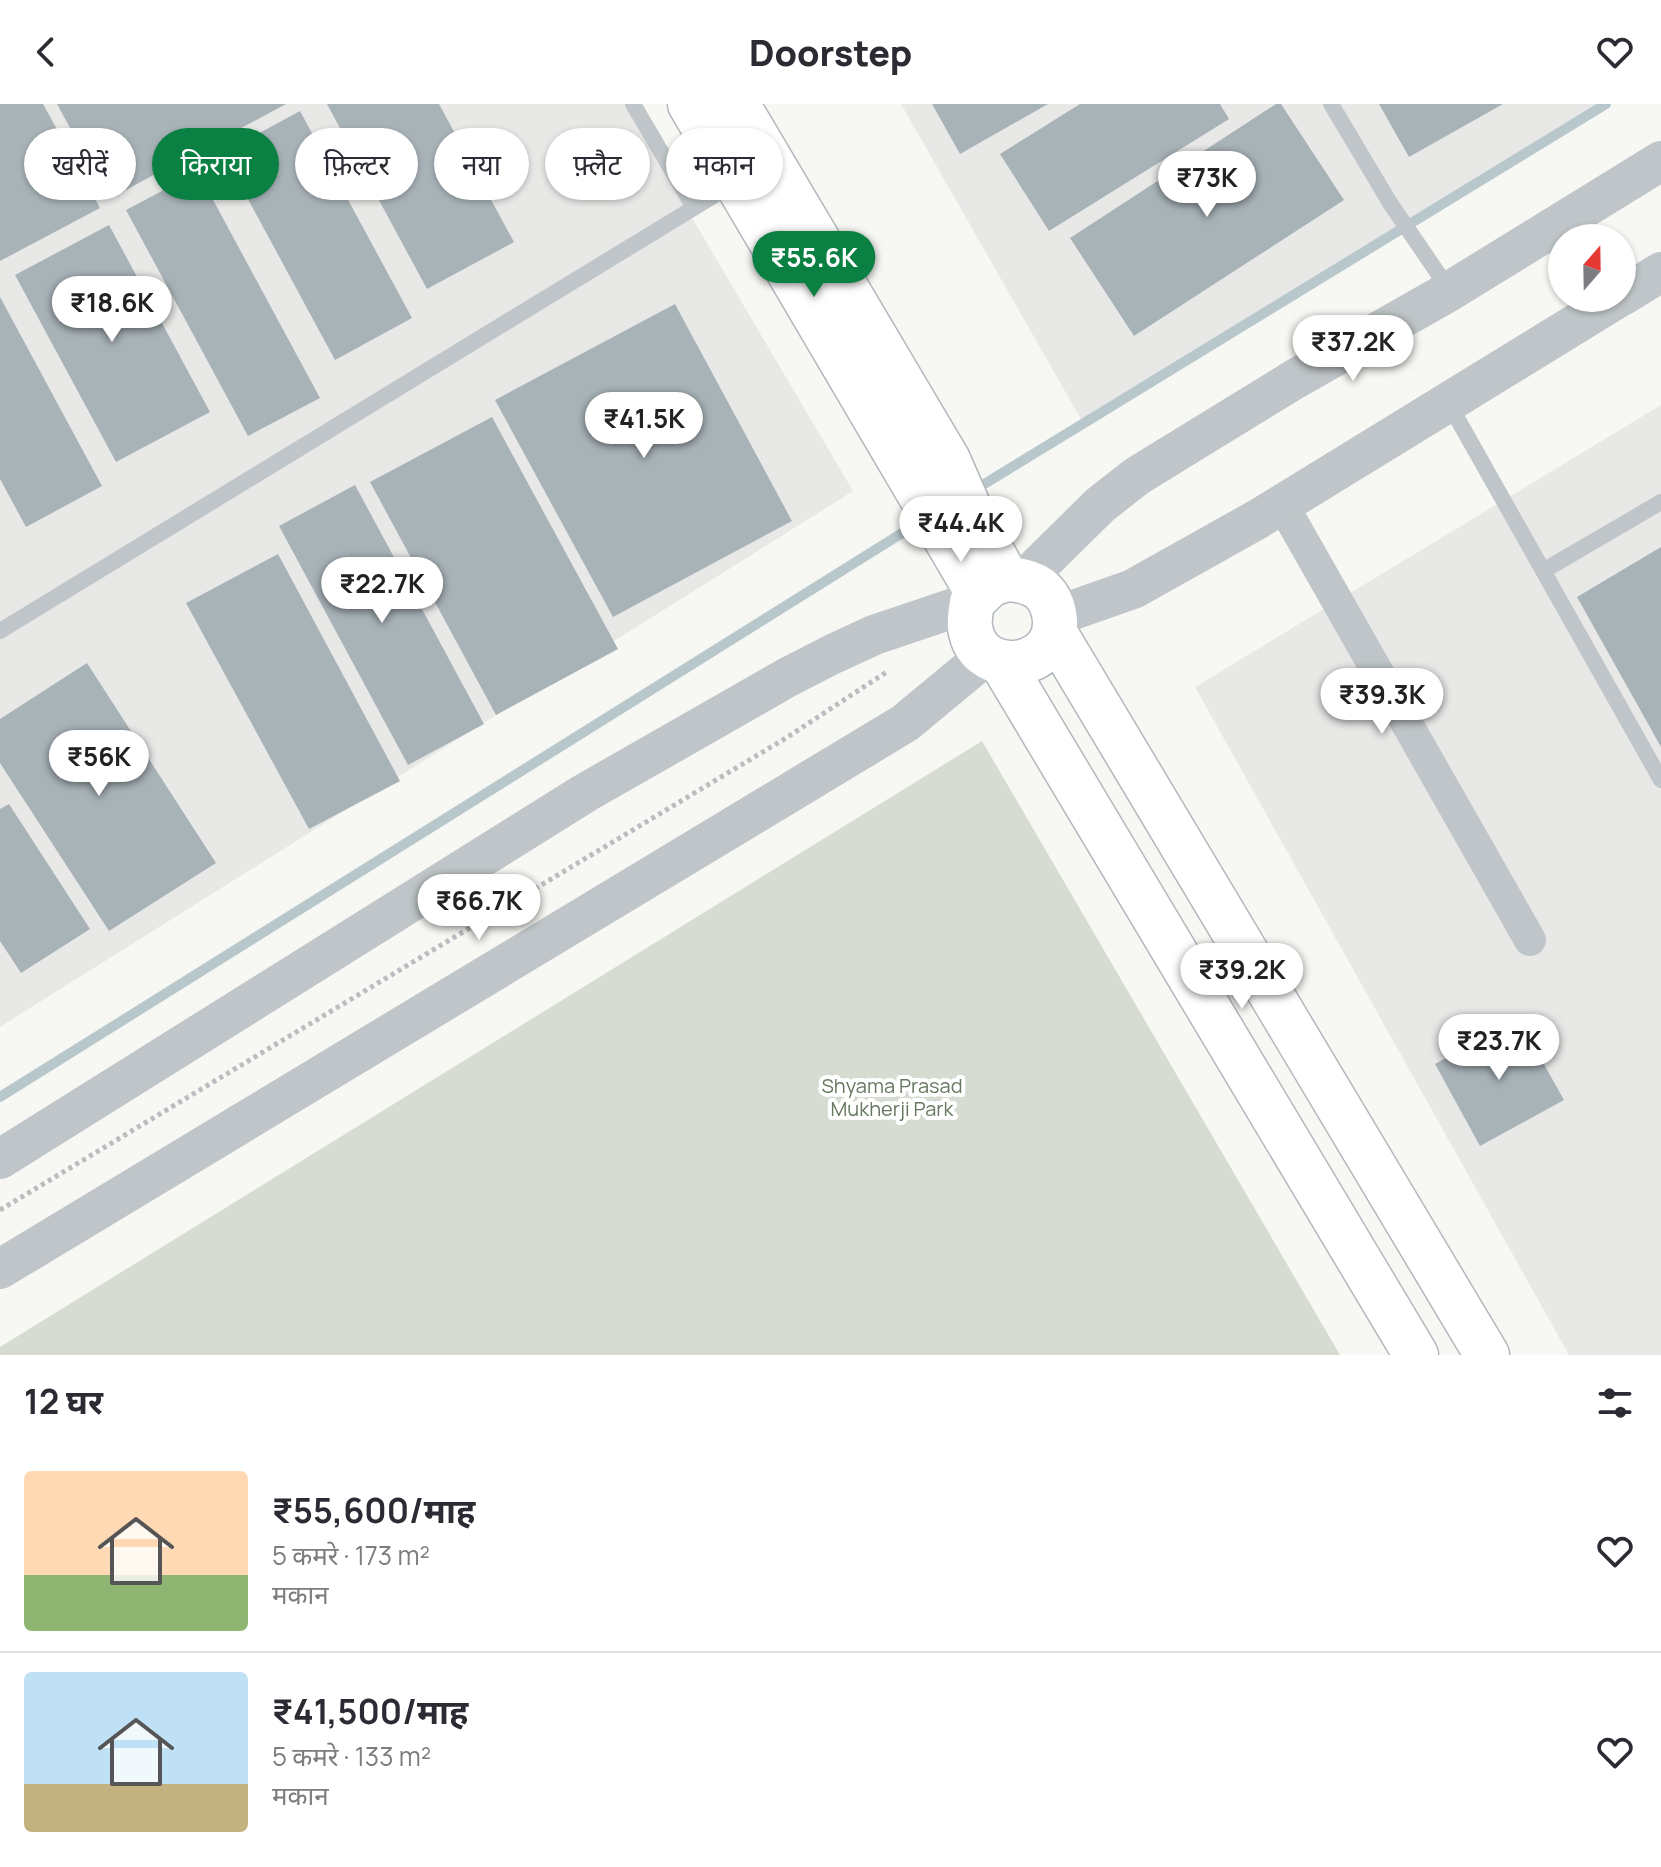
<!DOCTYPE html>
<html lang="hi">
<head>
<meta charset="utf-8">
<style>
  body { margin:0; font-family:Manrope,"Noto Sans Devanagari",sans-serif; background:#f7f7f7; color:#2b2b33; height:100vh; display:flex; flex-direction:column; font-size:30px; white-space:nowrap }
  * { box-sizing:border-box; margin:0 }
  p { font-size:26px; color:#7c7c81 }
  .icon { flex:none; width:44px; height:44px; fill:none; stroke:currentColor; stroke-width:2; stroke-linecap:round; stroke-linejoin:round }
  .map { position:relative; height:1251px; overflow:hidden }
  .panel { display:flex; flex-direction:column; background:#fff; flex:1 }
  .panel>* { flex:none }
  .banner { position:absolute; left:24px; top:24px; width:800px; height:72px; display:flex; gap:16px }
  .needle { width:52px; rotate:20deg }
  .fabs { position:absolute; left:1548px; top:120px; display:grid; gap:16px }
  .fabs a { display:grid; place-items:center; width:88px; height:88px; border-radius:50%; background:#fff; box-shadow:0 2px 6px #0004; font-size:40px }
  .price { position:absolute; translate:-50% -68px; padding:0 18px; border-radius:28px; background:#fff; color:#222; font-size:26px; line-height:52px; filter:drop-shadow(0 2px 4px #0008) }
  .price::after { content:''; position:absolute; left:50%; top:48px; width:24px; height:18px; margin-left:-12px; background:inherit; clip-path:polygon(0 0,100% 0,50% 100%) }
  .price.active { background:#0b8043; color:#fff }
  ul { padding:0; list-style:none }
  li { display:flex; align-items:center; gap:24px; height:200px; padding:0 24px }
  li+li { border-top:2px solid #e1e1e2 }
  li span { display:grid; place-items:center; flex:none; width:224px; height:160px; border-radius:8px; color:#555 }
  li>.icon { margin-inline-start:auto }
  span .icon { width:96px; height:96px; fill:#fffc; stroke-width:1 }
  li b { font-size:34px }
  h2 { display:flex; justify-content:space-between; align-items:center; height:96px; padding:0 24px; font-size:34px }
  .tag { padding:0 28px; border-radius:36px; background:#fff; box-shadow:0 2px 6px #0004; font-size:28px; line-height:72px }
  .tag.active { background:#0b8043; color:#fff }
  header { display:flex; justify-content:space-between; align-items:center; height:104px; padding:0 24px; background:#fff; font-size:36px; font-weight:800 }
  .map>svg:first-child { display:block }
  .built { fill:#e8e8e7 }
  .green { fill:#d7dcd2 }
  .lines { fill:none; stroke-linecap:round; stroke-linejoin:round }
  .stream { stroke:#b8c7cb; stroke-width:10 }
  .building { fill:#a8b3b8 }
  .secondary-casing { stroke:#b1b9bd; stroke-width:47 }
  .path { stroke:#b9bdc0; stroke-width:5; stroke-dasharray:4 4; stroke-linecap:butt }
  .service { stroke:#bfc5c8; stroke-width:16 }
  .minor { stroke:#bfc5c8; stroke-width:32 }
  .tertiary { stroke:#bfc5c8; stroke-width:40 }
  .secondary { stroke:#fff; stroke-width:44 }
  .labels { text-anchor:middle; stroke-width:8; stroke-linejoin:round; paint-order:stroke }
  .park-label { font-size:20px; fill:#66785f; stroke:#fff }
</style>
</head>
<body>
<header><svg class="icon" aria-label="back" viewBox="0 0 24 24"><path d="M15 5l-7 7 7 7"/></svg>Doorstep<svg class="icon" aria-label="heart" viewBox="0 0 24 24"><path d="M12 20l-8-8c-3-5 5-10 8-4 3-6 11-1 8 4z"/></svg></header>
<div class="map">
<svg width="1661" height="1251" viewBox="0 0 1661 1251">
  <rect width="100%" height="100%" fill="#f7f7f3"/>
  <path class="built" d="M0,0H625L853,387L0,923Z
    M901,0H1610L1086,324Z
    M1661,301V1251H1569L1195,583Z"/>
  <path class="green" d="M982,637L1340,1251H0V1243Z"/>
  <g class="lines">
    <path class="stream" d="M981,382L1606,0
      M0,993L915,421"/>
  </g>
  <path class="building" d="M0,0H43L100,104L0,157Z
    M57,0H286L109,95Z
    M327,0H439L514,138L427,185Z
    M932,0H1048L960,50Z
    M1080,0H1220L1229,15L1049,127L1000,50Z
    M1276,0H1281L1344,96L1134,232L1070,134Z
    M1379,0H1503L1409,53Z
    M300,7L412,214L335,256L223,49Z
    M198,68L320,294L248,332L126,106Z
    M109,121L210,308L116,358L15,171Z
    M0,193L102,382L26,423L0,375Z
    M675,200L792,417L613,513L495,296Z
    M492,313L618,545L496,611L370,378Z
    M355,381L484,620L408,661L279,422Z
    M1661,443V643L1577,493Z
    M278,450L400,677L309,725L186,499Z
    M87,559L216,759L109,827L0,659V615Z
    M9,700L90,825L21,869L0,837V705Z
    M1518,914L1564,996L1480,1042L1435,960Z"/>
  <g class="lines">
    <g class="secondary-casing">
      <path id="secondary" d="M690,0L979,491
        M737,0L948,356L973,413L1007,475
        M1007,475C1027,476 1045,482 1052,502C1073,564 978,582 970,523C969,516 971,506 972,498L991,480Z
        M1055,529L1487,1251
        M1002,559L1416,1251"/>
    </g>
    <path class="path" d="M0,1106L786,634L888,567"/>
    <path class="service" d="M633,0L694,104
      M1331,0L1390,99L1450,187
      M1448,298L1661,676
      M1543,467L1661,398
      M0,527L733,80"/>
    <path class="minor" d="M1282,400L1530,836"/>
    <path class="tertiary" d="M1622,192L1661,168
      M1024,476L1100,401L1137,372L1295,275L1450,187L1661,57
      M1056,512L1133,485L1258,415L1618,194
      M0,1055L585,689L788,573L833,550L874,531L972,498
      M0,1165L905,619L987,551"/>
    <use href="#secondary" class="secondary"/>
  </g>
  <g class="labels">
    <g class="park-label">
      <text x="892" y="989">Shyama Prasad<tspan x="892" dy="23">Mukherji Park</tspan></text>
    </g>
  </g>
</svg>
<div class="fabs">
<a><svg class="needle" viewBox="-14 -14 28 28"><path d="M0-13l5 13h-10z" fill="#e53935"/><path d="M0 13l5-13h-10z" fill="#7c7c81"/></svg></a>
</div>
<b class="price" style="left:1207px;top:115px">₹73K</b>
<b class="price active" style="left:814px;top:195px">₹55.6K</b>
<b class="price" style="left:112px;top:240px">₹18.6K</b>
<b class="price" style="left:1353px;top:279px">₹37.2K</b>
<b class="price" style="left:644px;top:356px">₹41.5K</b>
<b class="price" style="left:961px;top:460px">₹44.4K</b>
<b class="price" style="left:382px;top:521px">₹22.7K</b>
<b class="price" style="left:1382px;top:632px">₹39.3K</b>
<b class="price" style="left:99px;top:694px">₹56K</b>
<b class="price" style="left:479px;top:838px">₹66.7K</b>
<b class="price" style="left:1242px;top:907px">₹39.2K</b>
<b class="price" style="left:1499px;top:978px">₹23.7K</b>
<div class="banner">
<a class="tag">खरीदें</a>
<a class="tag active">किराया</a>
<a class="tag">फ़िल्टर</a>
<a class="tag">नया</a>
<a class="tag">फ़्लैट</a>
<a class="tag">मकान</a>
</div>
</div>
<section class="panel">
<h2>12 घर<svg class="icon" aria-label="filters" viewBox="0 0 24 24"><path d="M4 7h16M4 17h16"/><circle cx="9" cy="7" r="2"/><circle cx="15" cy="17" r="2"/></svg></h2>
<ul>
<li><span style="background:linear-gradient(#ffd9b3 65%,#8fb573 0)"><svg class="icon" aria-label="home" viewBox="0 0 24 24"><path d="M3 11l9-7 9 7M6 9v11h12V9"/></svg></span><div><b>₹55,600/माह</b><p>5 कमरे · 173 m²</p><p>मकान</p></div><svg class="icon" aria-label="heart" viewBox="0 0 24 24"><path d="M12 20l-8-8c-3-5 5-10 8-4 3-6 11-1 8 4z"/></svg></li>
<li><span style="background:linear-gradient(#bfe0f5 70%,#c2b280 0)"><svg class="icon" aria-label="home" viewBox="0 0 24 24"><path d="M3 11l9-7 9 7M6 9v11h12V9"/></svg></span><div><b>₹41,500/माह</b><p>5 कमरे · 133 m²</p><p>मकान</p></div><svg class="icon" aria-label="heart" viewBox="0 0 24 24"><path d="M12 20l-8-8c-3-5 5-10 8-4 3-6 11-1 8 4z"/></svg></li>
</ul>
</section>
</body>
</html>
